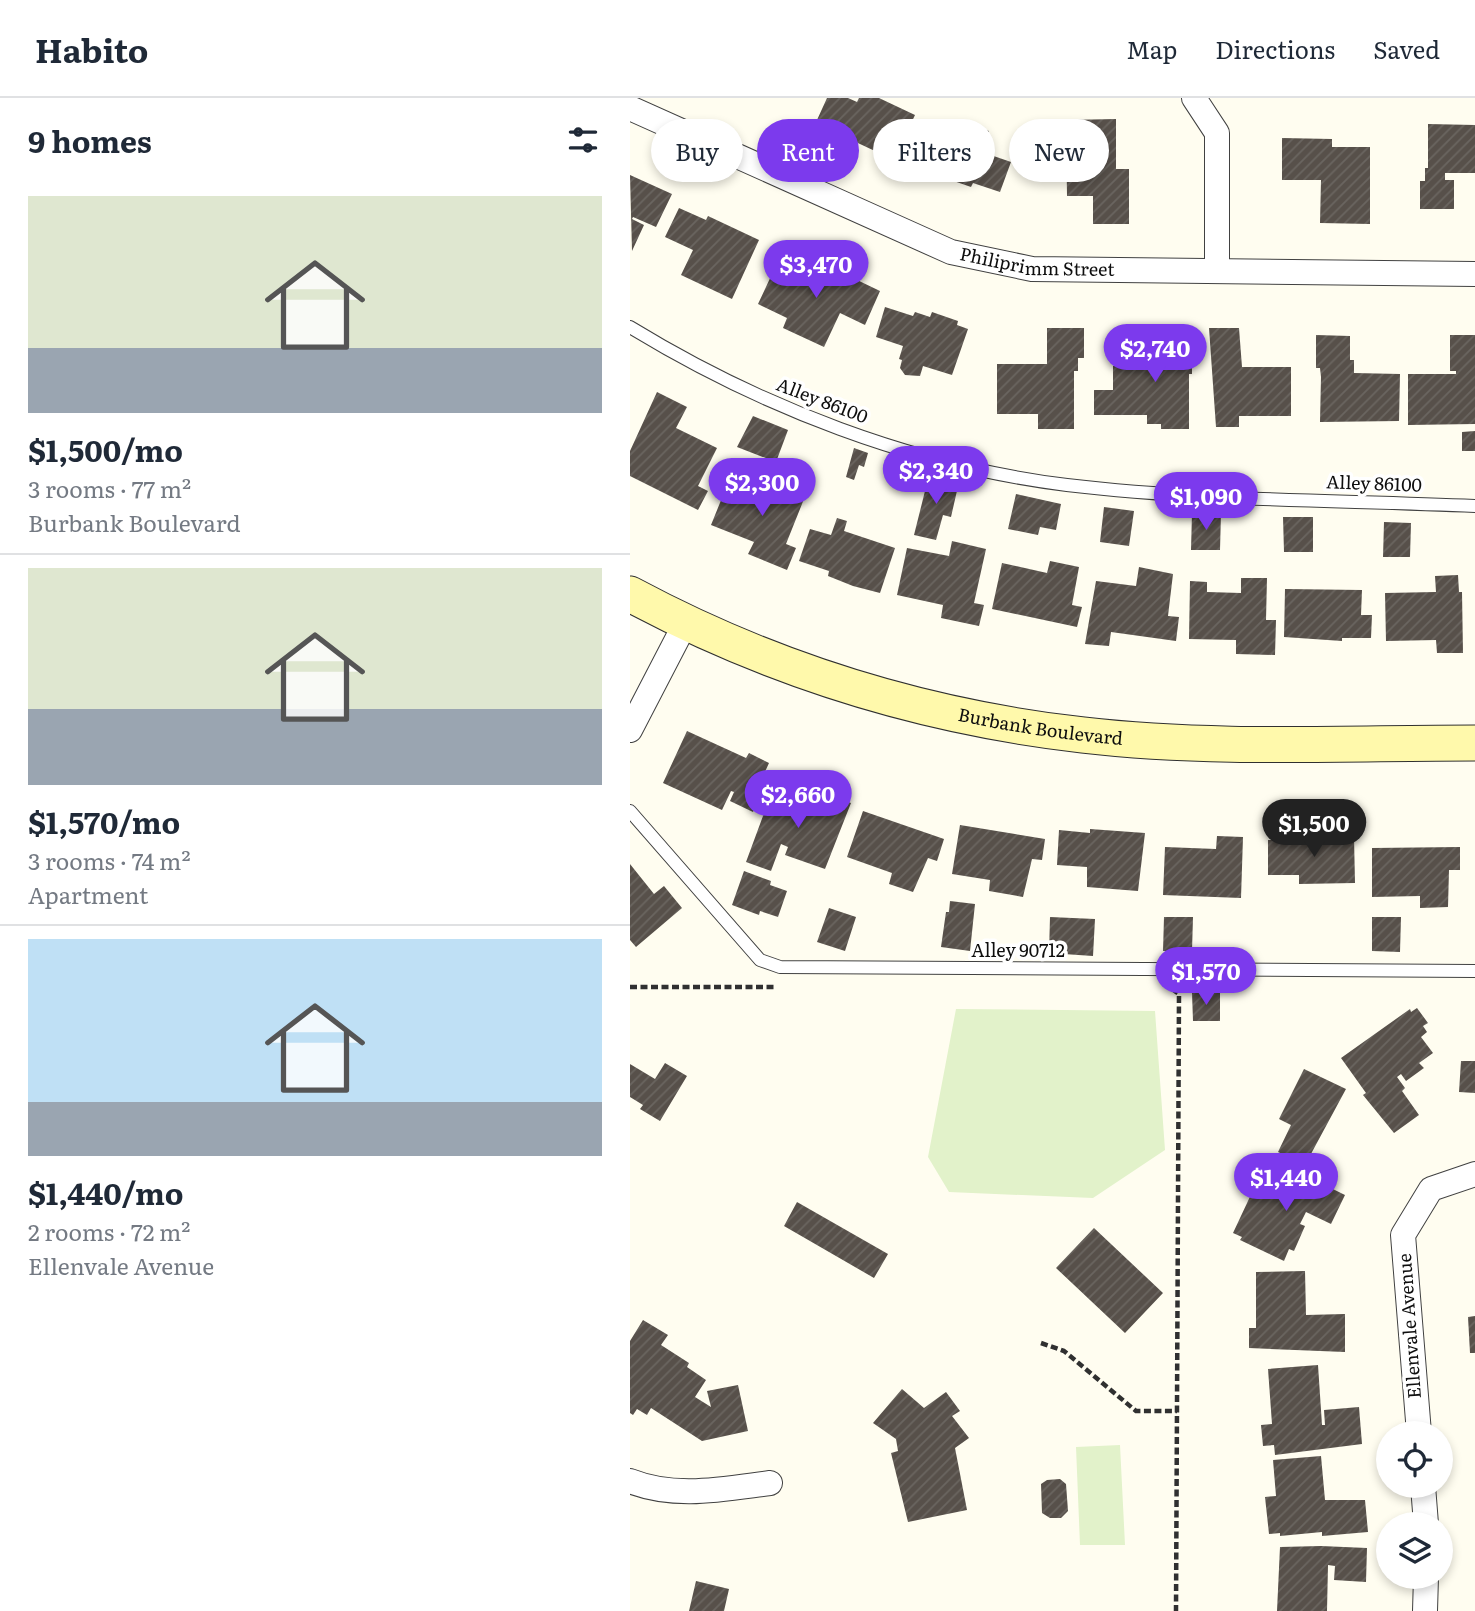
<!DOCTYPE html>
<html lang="en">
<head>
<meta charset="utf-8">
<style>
  body { margin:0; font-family:Literata,serif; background:#f2f2f3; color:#1f2937; height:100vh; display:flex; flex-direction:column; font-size:26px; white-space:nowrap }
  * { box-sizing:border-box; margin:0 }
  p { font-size:23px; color:#747a83 }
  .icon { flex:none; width:38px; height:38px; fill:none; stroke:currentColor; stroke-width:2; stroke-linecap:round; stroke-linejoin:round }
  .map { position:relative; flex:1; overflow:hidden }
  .drawer { display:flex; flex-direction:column; background:#fff; width:630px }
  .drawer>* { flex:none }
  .hud { position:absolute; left:21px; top:21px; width:665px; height:63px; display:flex; gap:14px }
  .tools { position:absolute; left:746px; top:1323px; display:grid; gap:14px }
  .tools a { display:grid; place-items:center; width:77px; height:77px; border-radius:50%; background:#fff; box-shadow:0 4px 10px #0003; font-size:35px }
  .price { position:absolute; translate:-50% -60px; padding:0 16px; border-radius:24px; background:#7c3aed; color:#fff; font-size:23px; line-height:46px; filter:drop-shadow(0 2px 4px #0008) }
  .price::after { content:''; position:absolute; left:50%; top:42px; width:21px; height:16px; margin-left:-10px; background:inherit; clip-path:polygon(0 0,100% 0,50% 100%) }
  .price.on { background:#222; color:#fff }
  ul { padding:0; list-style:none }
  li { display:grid; align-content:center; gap:14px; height:371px; padding:0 28px }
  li+li { border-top:2px solid #e0e1e3 }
  li span { display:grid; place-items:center; height:217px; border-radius:0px; color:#555 }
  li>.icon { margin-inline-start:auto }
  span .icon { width:126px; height:126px; fill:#fffc; stroke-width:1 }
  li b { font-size:30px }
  h2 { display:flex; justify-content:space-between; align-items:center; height:84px; padding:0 28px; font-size:30px }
  .tag { padding:0 24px; border-radius:32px; background:#fff; box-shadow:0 4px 10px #0003; font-size:24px; line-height:63px }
  .tag.on { background:#7c3aed; color:#fff }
  header { display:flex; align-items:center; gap:42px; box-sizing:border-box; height:98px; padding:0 35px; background:#fff; border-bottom:2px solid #e0e1e3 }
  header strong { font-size:33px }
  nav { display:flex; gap:38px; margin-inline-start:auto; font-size:24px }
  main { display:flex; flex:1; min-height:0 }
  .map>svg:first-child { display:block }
  .pitch { fill:#e2f2ca }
  .building { fill:url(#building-hatch) }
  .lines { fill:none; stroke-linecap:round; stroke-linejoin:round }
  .lane-casing { stroke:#414141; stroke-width:14 }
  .street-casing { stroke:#414141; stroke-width:26 }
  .secondary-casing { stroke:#303030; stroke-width:37 }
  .path { stroke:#303030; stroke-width:4.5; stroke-dasharray:7 3.5; stroke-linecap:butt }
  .lane { stroke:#fff; stroke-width:12 }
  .street { stroke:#fff; stroke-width:24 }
  .secondary { stroke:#fff9ab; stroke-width:35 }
  .labels { text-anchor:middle; stroke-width:7; stroke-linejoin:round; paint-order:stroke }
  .street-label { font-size:18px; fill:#0e0e0e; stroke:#fff }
</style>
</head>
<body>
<header>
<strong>Habito</strong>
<nav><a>Map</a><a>Directions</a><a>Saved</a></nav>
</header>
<main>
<section class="drawer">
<h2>9 homes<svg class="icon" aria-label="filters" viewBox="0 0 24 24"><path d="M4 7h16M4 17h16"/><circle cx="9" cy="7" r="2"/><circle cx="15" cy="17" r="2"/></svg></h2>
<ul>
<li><span style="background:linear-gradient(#dfe7d0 70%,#9aa5b1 0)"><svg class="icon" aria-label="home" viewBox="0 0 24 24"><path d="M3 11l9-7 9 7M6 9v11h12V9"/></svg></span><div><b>$1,500/mo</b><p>3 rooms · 77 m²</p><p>Burbank Boulevard</p></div></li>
<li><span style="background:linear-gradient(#dfe7d0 65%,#9aa5b1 0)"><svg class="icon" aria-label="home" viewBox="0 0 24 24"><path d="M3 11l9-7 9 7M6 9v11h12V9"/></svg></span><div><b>$1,570/mo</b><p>3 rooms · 74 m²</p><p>Apartment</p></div></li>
<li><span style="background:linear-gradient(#bfe0f5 75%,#9aa5b1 0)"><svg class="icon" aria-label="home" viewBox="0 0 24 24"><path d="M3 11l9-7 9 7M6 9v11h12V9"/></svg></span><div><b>$1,440/mo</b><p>2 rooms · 72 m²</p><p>Ellenvale Avenue</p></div></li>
</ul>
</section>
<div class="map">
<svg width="845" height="1513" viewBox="0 0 845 1513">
  <defs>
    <pattern id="building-hatch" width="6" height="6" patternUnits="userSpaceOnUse" patternTransform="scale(1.75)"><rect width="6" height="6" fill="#57504a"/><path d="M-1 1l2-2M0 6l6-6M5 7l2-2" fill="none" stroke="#6a6560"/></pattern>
  </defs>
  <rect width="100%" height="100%" fill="#fffdf0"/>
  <path class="pitch" d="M326,911L525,913L535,1052L463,1100L319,1094L298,1059Z
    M490,1347L495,1447H450L446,1349Z"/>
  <path class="building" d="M197,0H218L227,4L229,0H249L285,17L264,62L213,38L214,35L187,22Z
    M486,21V71H499V126H463V98H437L436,22Z
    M305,24L327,32L330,24L359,33L352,54L381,64L370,94L343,85L341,89L289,71Z
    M798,26L845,27V75H815V82H824V111H790V83H795V70H798Z
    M652,40L702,41V49H740V126L690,125L691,82H652Z
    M0,77L42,96L26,129L3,119L2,121L14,127L2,153Z
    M49,110L76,122L78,118L129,142L102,201L51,177L63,152L35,139Z
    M149,161L194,182L200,169L250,193L235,227L210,215L194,249L153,230L157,220L128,206Z
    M255,209L283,218L285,214L300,219L302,214L328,223L327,227L338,231L322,277L293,268L290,278L275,277L270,270L272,262L269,261L273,248L246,239Z
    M417,230H454V260H448V273H444V331H408V316H367V266H417Z
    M530,230H566V265H562V276H559V331H531V326H517V317H464V292H483V268H528Z
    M579,230H609L612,269H661V318H609V329H586Z
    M686,237L720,238V262H724V275L770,276L769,323L690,324L691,279L690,270H686Z
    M820,237H845V326L778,327V276H826V273H820Z
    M27,294L57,309L46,330L87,350L68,388L78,393L68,412L0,378V353Z
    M123,318L158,332L146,364L107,349Z
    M845,333V353H832V334Z
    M224,350L238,355L234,369L229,367L224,382L216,379Z
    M299,377L329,384L321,419L313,417L306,442L284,437Z
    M100,380L145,397L151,381L178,391L156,446L166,450L157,472L118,456L124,444L81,427Z
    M386,396L431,406L426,432L410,429L408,437L378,431Z
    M474,409L504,413L499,448L470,444Z
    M562,415H591L590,452H561Z
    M653,419H683V454H654Z
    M207,420L217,423L214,433L265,450L250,495L223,488L198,478L199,473L169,463L180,431L201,437Z
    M754,424L781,425L780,459H753Z
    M322,443L356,451L344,505L354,507L349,528L311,520L313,507L267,497L277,450L319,458Z
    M420,463L449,469L442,507L452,509L447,529L362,511L372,465L417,475Z
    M509,469L543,476L538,518L549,519L546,543L481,534L479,548L455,546L466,483L506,488Z
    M828,477L829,494H832L833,555H807L806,542L756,543L755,495L806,494L805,478Z
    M611,480H637L636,522H646L645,557L606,556V542L559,541L560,483L577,484V494L611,495Z
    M655,491L732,492L731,517H742L741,540H712V543L654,539Z
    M57,633L116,660L119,655L139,665L129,687L133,690L123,714L100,703L104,694L101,693L92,712L33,685Z
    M143,691L190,708L195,695L221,705L195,771L155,757L158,749L151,746L141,773L116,764Z
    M233,713L314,741L307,763L298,760L283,794L259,786L262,775L217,759Z
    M330,727L415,741L412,762L402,761L393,799L359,793L360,782L322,776Z
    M460,731L515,735L508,793L457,789V769L427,767L429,732L460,735Z
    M587,738L613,739L611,800L533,797L535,749L586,751Z
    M669,739H724L725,785L669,786V777H638V742H669Z
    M830,749V772H819L818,809L790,810V798L742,799V750Z
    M0,766L24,796L34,788L52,810L6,849L0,842Z
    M114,773L141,783L140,787L157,793L148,819L130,813L129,817L102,807Z
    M320,803L345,806L340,853L311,849L316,814H319Z
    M199,810L226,819L215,853L187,844Z
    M420,819L465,821L463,858L419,855Z
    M534,819H563L562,853H533Z
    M742,819H771L770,854L742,853Z
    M562,895H590V923H563Z
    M787,910L798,925L793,928L797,934L791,939L803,955L789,965L794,970L776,983L771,976L767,979L775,990L772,993L789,1017L764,1035L733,997L736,995L711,960L780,911L781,914Z
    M831,963H845V995L829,994Z
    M35,965L57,978L30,1023L10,1011L13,1007L0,999V966L25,981Z
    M674,971L716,991L675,1067L648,1054L661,1027L649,1021Z
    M658,1069L715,1097L701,1126L676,1114L670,1126L675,1128L664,1153L659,1151L654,1163L610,1142L612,1139L603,1135L625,1088L645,1096Z
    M167,1104L258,1156L244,1180L154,1128Z
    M464,1130L533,1195L495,1235L426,1170Z
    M675,1173L676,1217L715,1216V1254L619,1250V1230H626V1174Z
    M845,1218V1255H840L838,1219Z
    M13,1222L38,1237L31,1247L59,1265L57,1269L76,1282L65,1299L81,1309L77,1293L108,1287L118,1333L72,1343L21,1310L17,1317L7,1311L3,1317L0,1315V1243Z
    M688,1267L692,1327H695L694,1312L729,1309L732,1346L645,1357L644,1347L633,1348L631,1327L642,1326L638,1271Z
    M272,1291L294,1310L316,1294L330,1313L322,1318L339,1340L325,1350L337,1412L278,1424L261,1355L268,1353L266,1341L243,1325Z
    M691,1358L695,1402H735L738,1434L692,1438V1434L650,1438V1435L639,1436L635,1399L646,1398L643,1362Z
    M430,1381L436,1386L438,1413L431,1420H420L412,1415L411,1386L417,1382Z
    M691,1448L737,1450L736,1484L704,1482L705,1468L698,1467L697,1513H647L650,1449Z
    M66,1483L99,1491L94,1513H59Z"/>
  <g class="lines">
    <g class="lane-casing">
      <path id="lane" d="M0,229C131,309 283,368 437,387C571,403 709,402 845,408
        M0,713L130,862L150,869L845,873"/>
    </g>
    <g class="street-casing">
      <g id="street">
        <path d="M564,0L587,35V173"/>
        <path id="s1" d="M0,10L321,154L402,171L845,176"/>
        <path d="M0,632L55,526"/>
        <path d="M789,1335L773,1137L801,1091L845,1076"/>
        <path d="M0,1383C45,1401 93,1391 140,1385"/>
        <path d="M793,1388L796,1426"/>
        <path d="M795,1513L796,1479"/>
      </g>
    </g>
    <g class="secondary-casing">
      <g id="secondary">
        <path id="s2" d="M0,496C140,571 294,619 453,637C582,652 715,645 845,645"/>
      </g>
    </g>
    <path class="path" d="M0,889H145
      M542,891L549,896L546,1513
      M411,1245L434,1253L506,1313H547"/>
    <use href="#lane" class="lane"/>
    <use href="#street" class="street"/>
    <use href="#secondary" class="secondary"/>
  </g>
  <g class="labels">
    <g class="street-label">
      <text dy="6" stroke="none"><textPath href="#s1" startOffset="439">Philiprimm Street</textPath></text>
      <text transform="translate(192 303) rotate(21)" y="6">Alley 86100</text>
      <text transform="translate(744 386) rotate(2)" y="6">Alley 86100</text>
      <text dy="6" stroke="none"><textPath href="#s2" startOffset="434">Burbank Boulevard</textPath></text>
      <text x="388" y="859">Alley 90712</text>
      <text transform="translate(780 1228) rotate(-94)" y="6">Ellenvale Avenue</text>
    </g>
  </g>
</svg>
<div class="tools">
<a><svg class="icon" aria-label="locate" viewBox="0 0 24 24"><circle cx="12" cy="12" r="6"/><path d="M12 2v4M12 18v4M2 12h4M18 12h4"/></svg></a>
<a><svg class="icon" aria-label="layers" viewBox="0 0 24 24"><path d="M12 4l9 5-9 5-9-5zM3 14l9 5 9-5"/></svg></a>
</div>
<b class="price" style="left:186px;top:202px">$3,470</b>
<b class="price" style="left:525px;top:286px">$2,740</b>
<b class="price" style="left:306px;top:408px">$2,340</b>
<b class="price" style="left:132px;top:420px">$2,300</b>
<b class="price" style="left:576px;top:434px">$1,090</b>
<b class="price" style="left:168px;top:732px">$2,660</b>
<b class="price on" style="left:684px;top:761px">$1,500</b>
<b class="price" style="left:576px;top:909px">$1,570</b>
<b class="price" style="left:656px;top:1115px">$1,440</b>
<div class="hud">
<a class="tag">Buy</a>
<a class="tag on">Rent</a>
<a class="tag">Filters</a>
<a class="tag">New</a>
</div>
</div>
</main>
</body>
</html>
